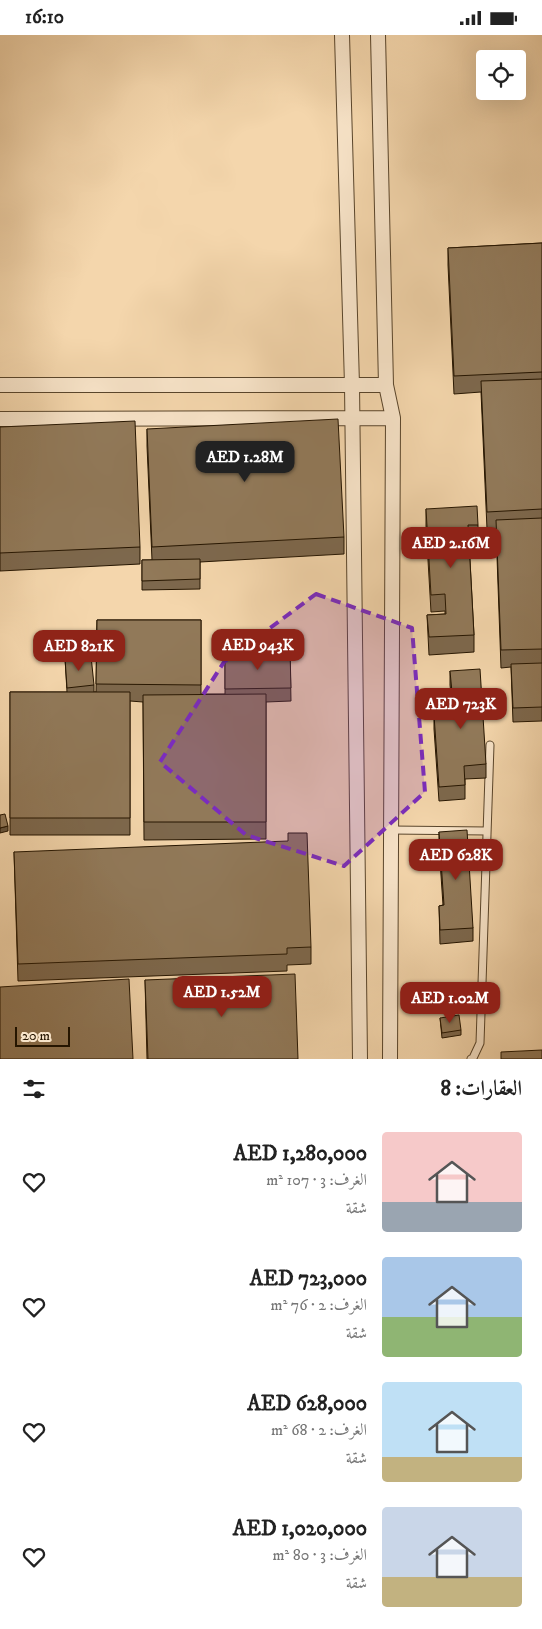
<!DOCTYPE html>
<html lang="ar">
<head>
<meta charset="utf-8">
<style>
  body { margin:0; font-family:"IM FELL DW Pica",Amiri,serif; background:#f6f6f6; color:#222; direction:rtl; height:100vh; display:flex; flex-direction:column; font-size:19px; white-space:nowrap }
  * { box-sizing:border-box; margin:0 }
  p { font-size:16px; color:#767676 }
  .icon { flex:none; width:28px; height:28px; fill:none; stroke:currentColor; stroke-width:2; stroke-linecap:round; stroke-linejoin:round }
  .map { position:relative; height:1024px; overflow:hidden; direction:ltr }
  .sheet { display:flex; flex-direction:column; background:#fff; flex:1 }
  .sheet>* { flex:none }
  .buttons { position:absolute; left:476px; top:15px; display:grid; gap:10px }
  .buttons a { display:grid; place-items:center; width:50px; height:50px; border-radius:5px; background:#fff; box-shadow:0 5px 20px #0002; font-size:25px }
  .scale { position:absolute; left:15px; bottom:12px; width:55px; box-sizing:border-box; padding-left:5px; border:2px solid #251500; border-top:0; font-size:14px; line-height:18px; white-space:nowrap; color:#251500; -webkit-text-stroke:4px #f8e4c9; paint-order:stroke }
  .price { position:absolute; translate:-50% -42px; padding:0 11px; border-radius:10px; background:#8f2418; color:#fff; font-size:16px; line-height:32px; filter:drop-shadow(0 1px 2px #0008) }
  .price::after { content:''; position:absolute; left:50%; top:30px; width:15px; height:11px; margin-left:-8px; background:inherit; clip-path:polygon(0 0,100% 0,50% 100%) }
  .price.on { background:#222; color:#fff }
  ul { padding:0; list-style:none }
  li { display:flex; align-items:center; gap:15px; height:125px; padding:0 20px }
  li span { display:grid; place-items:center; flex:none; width:140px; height:100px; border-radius:5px; color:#555 }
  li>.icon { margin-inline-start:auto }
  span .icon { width:60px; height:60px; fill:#fffc; stroke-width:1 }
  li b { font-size:21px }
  h2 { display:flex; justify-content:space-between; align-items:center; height:60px; padding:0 20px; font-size:21px }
  .status { display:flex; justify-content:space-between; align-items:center; height:35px; padding:0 25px; background:#fff; direction:ltr }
  .status svg { height:14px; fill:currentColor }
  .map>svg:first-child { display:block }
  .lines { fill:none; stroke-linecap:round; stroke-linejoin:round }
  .service-casing { stroke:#59452b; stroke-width:9 }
  .minor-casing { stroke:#59452b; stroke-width:16 }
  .service { stroke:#f8e4c9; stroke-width:7 }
  .minor { stroke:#f8e4c9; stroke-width:14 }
  .wall { fill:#7d684d; stroke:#251500 }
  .shaded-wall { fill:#66553e; stroke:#251500 }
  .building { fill:#917959; stroke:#251500 }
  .marked { fill:#7b2cbf; fill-opacity:0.2; stroke:#7b2cbf; stroke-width:4; stroke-dasharray:10 6; stroke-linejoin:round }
</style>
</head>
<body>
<div class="status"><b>16:10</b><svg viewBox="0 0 49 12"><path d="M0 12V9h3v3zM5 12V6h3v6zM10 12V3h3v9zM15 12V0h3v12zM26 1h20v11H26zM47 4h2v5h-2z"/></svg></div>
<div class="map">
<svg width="542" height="1024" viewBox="0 0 542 1024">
  <rect width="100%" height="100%" fill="#f4d6ac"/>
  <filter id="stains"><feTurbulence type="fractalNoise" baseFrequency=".004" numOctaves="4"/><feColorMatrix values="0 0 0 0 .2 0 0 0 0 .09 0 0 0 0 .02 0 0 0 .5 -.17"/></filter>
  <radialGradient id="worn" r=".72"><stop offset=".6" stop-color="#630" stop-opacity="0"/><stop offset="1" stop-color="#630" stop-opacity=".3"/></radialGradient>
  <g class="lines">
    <g class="service-casing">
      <path id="service" d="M391,795L487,796
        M471,1024L473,1023L480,1008L490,710"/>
    </g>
    <g class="minor-casing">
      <path id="minor" d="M342,0L352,350L360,1024
        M378,0L386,350L393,383L390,1024
        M0,350H386
        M0,384L393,383"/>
    </g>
    <use href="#service" class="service"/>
    <use href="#minor" class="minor"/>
  </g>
  <path class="wall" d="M542,208V686L513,687L511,632L501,633L496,494H487L481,357L454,359L448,230V213Z
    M0,392L140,512V529L0,536Z
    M147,394L344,502V519L200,527V554L142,555V525H152L147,411Z
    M426,474L478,490V507H469L474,600V617L429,620L427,580L445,579V576L431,577L426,491Z
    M97,585H201V659H225V618L290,617L291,666L266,667V804L144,805L143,667L130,666V800H10V657H67L65,623L94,650V657H96Z
    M450,636L486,729V743L465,744V764L439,766L434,694V680L453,679L450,650Z
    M439,797L473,893V906L440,909L439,871L443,870L439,811Z
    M14,817L311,912V929L287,930V936L18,946Z
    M145,945L298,1024H147Z
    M440,983L461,995V1000L442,1003Z"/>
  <path class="shaded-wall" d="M8,791V796L0,798V793Z"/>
  <path class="building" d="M542,208V337L454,341L448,213Z
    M542,344V474L487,477L481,346Z
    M338,384L344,502L152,512L147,394Z
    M135,386L140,512L0,518V392Z
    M477,471L478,490H468L474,600L429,602L427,580L446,579L445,559L431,560L426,474Z
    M542,483V614L501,615L496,485Z
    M200,524V544L142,546V525Z
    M97,585H201V650L96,649Z
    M290,617L291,653L225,654V618Z
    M91,621L94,650L67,653L65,623Z
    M542,628V672L513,673L511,629Z
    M480,634L486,729L464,731L465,750L439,752L434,680L454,679L450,636Z
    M10,657H130V783H10Z
    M266,659V787H144L143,660Z
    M5,779L8,791L0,793V780Z
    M467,795L473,893L440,895L439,871L444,870L439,797Z
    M288,798H307L311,912L287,913V919L18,929L14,817L288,806Z
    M295,939L298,1024H148L145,945Z
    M129,944L133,1024H0V952Z
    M459,980L461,995L442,998L440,983Z
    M542,1015V1024H501V1017Z"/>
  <path class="marked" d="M316,559L412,593L425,757L344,831L246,800L160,727L224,627Z"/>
  <rect width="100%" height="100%" filter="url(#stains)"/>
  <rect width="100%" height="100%" fill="url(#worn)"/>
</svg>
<div class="buttons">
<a><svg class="icon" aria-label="locate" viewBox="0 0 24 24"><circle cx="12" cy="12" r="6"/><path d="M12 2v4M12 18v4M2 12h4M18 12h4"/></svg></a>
</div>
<div class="scale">20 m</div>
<b class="price on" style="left:245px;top:448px">AED 1.28M</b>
<b class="price" style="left:451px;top:534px">AED 2.16M</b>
<b class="price" style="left:258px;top:636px">AED 943K</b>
<b class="price" style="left:79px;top:637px">AED 821K</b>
<b class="price" style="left:461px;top:695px">AED 723K</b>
<b class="price" style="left:456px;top:846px">AED 628K</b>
<b class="price" style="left:222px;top:983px">AED 1.52M</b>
<b class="price" style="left:450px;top:989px">AED 1.02M</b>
</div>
<section class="sheet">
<h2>العقارات: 8<svg class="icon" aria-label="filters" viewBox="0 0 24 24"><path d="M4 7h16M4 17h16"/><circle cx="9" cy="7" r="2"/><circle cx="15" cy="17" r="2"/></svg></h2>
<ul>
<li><span style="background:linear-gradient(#f6c9c9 70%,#9aa5b1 0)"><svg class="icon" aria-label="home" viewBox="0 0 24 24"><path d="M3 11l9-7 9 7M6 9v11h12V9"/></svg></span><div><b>AED 1,280,000</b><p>الغرف: 3 · 107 m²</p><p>شقة</p></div><svg class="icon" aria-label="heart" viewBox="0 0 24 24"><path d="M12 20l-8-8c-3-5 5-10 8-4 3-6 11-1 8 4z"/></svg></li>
<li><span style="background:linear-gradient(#a9c7e8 60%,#8fb573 0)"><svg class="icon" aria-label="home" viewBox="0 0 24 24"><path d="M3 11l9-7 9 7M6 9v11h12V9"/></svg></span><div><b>AED 723,000</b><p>الغرف: 2 · 76 m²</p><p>شقة</p></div><svg class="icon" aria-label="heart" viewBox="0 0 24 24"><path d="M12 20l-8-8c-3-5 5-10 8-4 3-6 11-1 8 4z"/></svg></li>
<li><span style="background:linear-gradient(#bfe0f5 75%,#c2b280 0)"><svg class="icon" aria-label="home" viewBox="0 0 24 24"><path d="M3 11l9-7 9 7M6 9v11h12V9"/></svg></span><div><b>AED 628,000</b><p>الغرف: 2 · 68 m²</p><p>شقة</p></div><svg class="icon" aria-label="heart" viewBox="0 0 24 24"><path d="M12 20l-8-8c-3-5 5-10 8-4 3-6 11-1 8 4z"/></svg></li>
<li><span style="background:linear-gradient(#c9d6e8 70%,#c2b280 0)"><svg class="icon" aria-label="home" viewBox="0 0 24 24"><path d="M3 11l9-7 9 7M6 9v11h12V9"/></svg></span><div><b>AED 1,020,000</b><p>الغرف: 3 · 80 m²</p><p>شقة</p></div><svg class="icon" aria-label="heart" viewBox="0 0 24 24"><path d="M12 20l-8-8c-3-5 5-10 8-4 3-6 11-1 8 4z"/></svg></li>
</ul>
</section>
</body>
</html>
